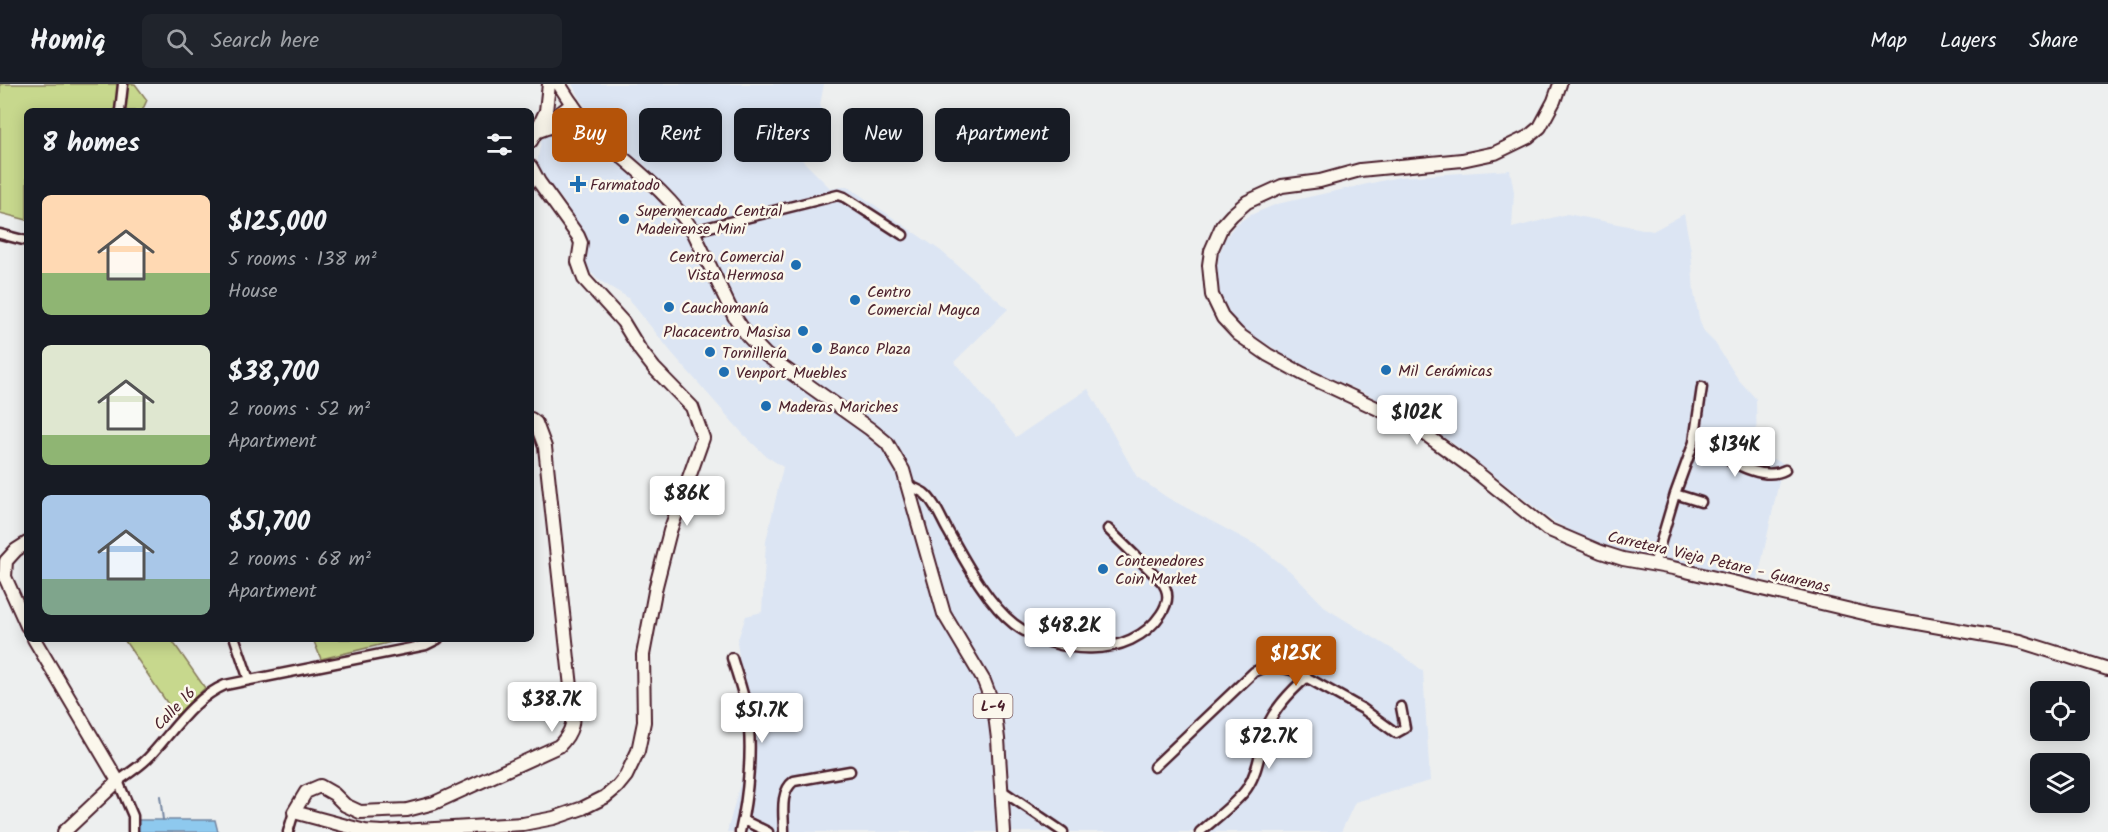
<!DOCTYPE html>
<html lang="en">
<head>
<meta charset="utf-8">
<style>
  body { margin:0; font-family:Kalam,sans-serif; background:#20242c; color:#f1f3f6; height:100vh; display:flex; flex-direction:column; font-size:22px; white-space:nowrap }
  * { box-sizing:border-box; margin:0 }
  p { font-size:20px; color:#9ea1a6 }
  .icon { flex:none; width:33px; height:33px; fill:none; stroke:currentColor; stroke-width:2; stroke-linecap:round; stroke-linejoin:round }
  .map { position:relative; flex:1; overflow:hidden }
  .panel { position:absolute; left:24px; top:24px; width:510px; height:534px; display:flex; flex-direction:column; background:#171b24; border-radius:9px; box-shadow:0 3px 15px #0003 }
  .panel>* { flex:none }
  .top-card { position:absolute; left:552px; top:24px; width:570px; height:54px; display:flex; gap:12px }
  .tools { position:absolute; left:2030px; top:597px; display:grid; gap:12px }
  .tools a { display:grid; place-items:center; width:60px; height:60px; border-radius:9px; background:#171b24; box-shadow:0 3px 15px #0003; font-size:30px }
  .price { position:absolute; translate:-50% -51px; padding:0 14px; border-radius:6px; background:#fff; color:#222; font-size:20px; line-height:39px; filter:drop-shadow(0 2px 3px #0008) }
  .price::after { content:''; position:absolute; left:50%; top:36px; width:18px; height:14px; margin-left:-9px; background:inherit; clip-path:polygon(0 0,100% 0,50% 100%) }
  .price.on { background:#b45309; color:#fff }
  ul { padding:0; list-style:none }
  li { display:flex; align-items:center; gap:18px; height:150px; padding:0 18px }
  li span { display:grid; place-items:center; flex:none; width:168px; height:120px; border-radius:9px; color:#555 }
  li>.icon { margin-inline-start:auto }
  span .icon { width:72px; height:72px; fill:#fffc; stroke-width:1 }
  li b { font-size:26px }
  h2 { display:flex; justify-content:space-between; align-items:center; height:72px; padding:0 18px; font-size:26px }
  .chip { padding:0 21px; border-radius:9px; background:#171b24; box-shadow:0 3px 15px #0003; font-size:21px; line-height:54px }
  .chip.on { background:#b45309; color:#fff }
  header { display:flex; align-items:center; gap:36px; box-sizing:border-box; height:84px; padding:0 30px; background:#171b24; border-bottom:2px solid #363941 }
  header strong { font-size:28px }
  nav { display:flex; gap:33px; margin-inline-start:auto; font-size:21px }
  .search { width:420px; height:54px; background:#20242c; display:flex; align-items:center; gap:15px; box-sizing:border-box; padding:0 21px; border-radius:9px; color:#9ea1a6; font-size:22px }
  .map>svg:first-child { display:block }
  .built { fill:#dce5f3 }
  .green { fill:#c7d88d; stroke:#887c5c; stroke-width:1.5 }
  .water { fill:#8ec9ee; stroke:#7385a0; stroke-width:1.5 }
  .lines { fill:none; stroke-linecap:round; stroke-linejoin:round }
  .stream { stroke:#7385a0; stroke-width:2 }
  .street-casing { stroke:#4a1f2b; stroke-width:13 }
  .secondary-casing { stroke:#4a1f2b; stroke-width:16 }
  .primary-casing { stroke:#4a1f2b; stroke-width:16 }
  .street { stroke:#fbf7ec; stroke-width:8 }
  .secondary { stroke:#fbf7ec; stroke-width:12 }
  .primary { stroke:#fbf7ec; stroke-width:12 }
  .poi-dot { fill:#1f6fb2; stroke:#fbf7ec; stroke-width:2 }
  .labels { text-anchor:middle; stroke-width:5; stroke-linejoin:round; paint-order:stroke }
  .shield { fill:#fbf7ec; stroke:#7f6065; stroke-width:1.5 }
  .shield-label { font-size:15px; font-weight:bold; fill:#4a1f2b }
  .poi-label { font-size:16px; fill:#4a1f2b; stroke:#fbf7ec; text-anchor:start }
  .street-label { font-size:16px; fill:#4a1f2b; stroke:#fbf7ec }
</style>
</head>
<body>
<header>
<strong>Homiq</strong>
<div class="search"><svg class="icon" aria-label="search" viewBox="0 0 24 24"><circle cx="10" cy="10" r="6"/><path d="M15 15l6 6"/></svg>Search here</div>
<nav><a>Map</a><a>Layers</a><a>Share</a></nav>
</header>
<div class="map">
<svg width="2108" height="748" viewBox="0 0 2108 748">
  <rect width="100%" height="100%" fill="#edefef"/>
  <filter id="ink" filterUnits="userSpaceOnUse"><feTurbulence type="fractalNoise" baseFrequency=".0167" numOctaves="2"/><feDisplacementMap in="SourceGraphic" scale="12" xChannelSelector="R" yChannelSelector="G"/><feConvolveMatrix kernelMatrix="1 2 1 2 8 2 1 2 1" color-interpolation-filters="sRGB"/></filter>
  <g filter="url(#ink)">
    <path class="built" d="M572,0H824L820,21L827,35L822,51L801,75L831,105L847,102L941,167L1008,225L954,278L969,294L1016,353L1088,305L1137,393L1168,414L1260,463L1291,488L1327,525L1405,573L1423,587L1430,697L1355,718L1341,748H727L743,689L746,625L737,558L746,532L762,528L766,457L783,383L766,372L744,351L672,269L627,213L597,195L585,182L577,140L565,119L543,91L538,80V72L542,53L549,46L585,22Z
      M1510,86L1514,108L1512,144L1567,130L1653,147L1684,130L1691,167L1694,209L1700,238L1704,248L1715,259L1738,295L1756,315L1757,369L1783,379L1757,499L1623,468L1586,455L1551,436L1458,363L1429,343L1363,308L1298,280L1234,239L1220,221L1215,208V193L1219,171L1225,155L1235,141L1248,132L1277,120L1399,93Z"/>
    <path class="green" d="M0,0H135L147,16L142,27H27V136L0,129Z
      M129,555H171L205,604L176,632L125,557Z
      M313,555H391L392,558L321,575Z"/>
    <path class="water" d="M137,736H215L218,748H136Z"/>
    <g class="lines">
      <path class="stream" d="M160,712L163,736"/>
      <g class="street-casing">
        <path id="street" d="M120,27L123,0
          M693,147L838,111L844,113L903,151
          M0,150L27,157
          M1695,350L1723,356L1727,361L1731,377C1747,386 1768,395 1785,386
          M907,401C912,403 919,406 924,409C935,418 941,435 948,447C965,477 987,519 1014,540C1055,571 1130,577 1161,530C1169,518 1170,508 1161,497L1108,445
          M1675,410L1701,418
          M1654,481L1675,410L1694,358L1702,303
          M235,555L249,596
          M732,574C737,591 744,609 747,628C753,663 748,713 740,748
          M1154,683L1254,588L1265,583H1279L1295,587L1363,625L1396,649L1405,644L1401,623
          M1001,706L1063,748
          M743,736L768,748
          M133,748V732L118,697C128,690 139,683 148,674C172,649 192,615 225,601L426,561L438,555
          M288,748L294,728
          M784,748C784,731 779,708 794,697L850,687
          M1200,748C1212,737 1238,718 1247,704C1259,686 1260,664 1267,643C1275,623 1291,607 1307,593"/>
      </g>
      <g class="secondary-casing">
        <path id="secondary" d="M1560,0L1554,17L1540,43L1528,53L1495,69L1462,76L1360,86L1320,97L1282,102L1247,118L1232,131L1222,142L1211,167L1209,181L1212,211L1223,234L1238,250L1268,271L1303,290L1402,336L1425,350L1469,382L1547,445L1601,468L1623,475L1673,484L1872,531L2019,557L2108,585
          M531,57L536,48L572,20
          M531,83L539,98L578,152L581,159L578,178L584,195L623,238L640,266L654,284L692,323L703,354L670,447L656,502L643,571L644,638L638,667L626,692L617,703L605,713L583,724L554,734L523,740L383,748L365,747L294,728L306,708L320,702L334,710L345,721L360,728L407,726L434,719L559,662C576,645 573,634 572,612L545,363L536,339L531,335
          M27,459L16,466L6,477L5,493L27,542
          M34,555L118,697L64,748"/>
      </g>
      <g class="primary-casing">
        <path id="primary" d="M559,0C570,18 583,37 598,52C632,83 668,108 693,147L734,232L747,251L766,271L870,345L887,359L903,386L944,530L984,597L994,623L998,655L1004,748
          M536,48C561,38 570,38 594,49
          M536,48L546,27L549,0"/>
      </g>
      <use href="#street" class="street"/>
      <use href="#secondary" class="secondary"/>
      <use href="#primary" class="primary"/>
    </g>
  </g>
  <g class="poi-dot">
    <path d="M575 91h6v6h6v6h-6v6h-6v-6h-6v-6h6z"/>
    <circle cx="624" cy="135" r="6"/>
    <circle cx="796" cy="181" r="6"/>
    <circle cx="855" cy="216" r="6"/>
    <circle cx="669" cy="223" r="6"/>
    <circle cx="803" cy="247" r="6"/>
    <circle cx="817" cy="264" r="6"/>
    <circle cx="710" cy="268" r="6"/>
    <circle cx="1386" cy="286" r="6"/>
    <circle cx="724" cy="288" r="6"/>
    <circle cx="766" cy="322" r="6"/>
    <circle cx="1103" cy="485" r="6"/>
  </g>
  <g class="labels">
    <rect class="shield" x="973.5" y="610" width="39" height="24" rx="4.5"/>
    <g class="shield-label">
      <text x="993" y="627">L-4</text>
    </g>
    <g class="poi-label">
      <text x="590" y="106">Farmatodo</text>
      <text x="636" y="132">Supermercado Central<tspan x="636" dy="18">Madeirense Mini</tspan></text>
      <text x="784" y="178" text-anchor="end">Centro Comercial<tspan x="784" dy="18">Vista Hermosa</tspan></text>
      <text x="867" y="213">Centro<tspan x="867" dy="18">Comercial Mayca</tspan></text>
      <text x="681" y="229">Cauchomanía</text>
      <text x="791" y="253" text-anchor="end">Placacentro Masisa</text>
      <text x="829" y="270">Banco Plaza</text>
      <text x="722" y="274">Tornillería</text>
      <text x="1398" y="292">Mil Cerámicas</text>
      <text x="736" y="294">Venport Muebles</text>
      <text x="778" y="328">Maderas Mariches</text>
      <text x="1115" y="482">Contenedores<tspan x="1115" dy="18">Coin Market</tspan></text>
    </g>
    <g class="street-label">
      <text transform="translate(1719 477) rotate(13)" y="6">Carretera Vieja Petare - Guarenas</text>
      <text transform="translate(174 624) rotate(-46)" y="6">Calle 16</text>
    </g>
  </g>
</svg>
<div class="tools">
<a><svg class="icon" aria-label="locate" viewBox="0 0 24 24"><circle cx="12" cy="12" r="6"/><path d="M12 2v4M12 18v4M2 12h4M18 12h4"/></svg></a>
<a><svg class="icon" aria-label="layers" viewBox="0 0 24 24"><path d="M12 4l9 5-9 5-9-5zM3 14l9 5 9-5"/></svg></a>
</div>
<b class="price" style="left:1417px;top:362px">$102K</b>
<b class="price" style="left:1735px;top:394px">$134K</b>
<b class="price" style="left:687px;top:443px">$86K</b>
<b class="price" style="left:1070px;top:575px">$48.2K</b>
<b class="price on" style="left:1296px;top:603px">$125K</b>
<b class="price" style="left:552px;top:649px">$38.7K</b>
<b class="price" style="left:762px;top:660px">$51.7K</b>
<b class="price" style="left:1269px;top:686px">$72.7K</b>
<div class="top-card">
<a class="chip on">Buy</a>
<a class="chip">Rent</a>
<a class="chip">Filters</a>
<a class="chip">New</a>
<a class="chip">Apartment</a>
</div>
<section class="panel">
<h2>8 homes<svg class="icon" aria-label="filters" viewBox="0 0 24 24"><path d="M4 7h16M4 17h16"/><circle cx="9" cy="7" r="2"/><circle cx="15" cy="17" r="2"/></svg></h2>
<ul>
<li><span style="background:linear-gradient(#ffd9b3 65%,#8fb573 0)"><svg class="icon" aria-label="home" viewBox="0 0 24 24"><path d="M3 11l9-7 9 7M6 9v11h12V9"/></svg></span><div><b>$125,000</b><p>5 rooms · 138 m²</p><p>House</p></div></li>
<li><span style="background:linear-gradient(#dfe7d0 75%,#8fb573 0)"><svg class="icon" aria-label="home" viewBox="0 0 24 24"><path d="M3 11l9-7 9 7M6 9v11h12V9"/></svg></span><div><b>$38,700</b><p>2 rooms · 52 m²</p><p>Apartment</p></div></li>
<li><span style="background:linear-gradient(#a9c7e8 70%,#7fa58c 0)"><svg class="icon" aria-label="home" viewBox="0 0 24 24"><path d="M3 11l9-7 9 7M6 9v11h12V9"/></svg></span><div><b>$51,700</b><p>2 rooms · 68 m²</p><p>Apartment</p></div></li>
</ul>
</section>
</div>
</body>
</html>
